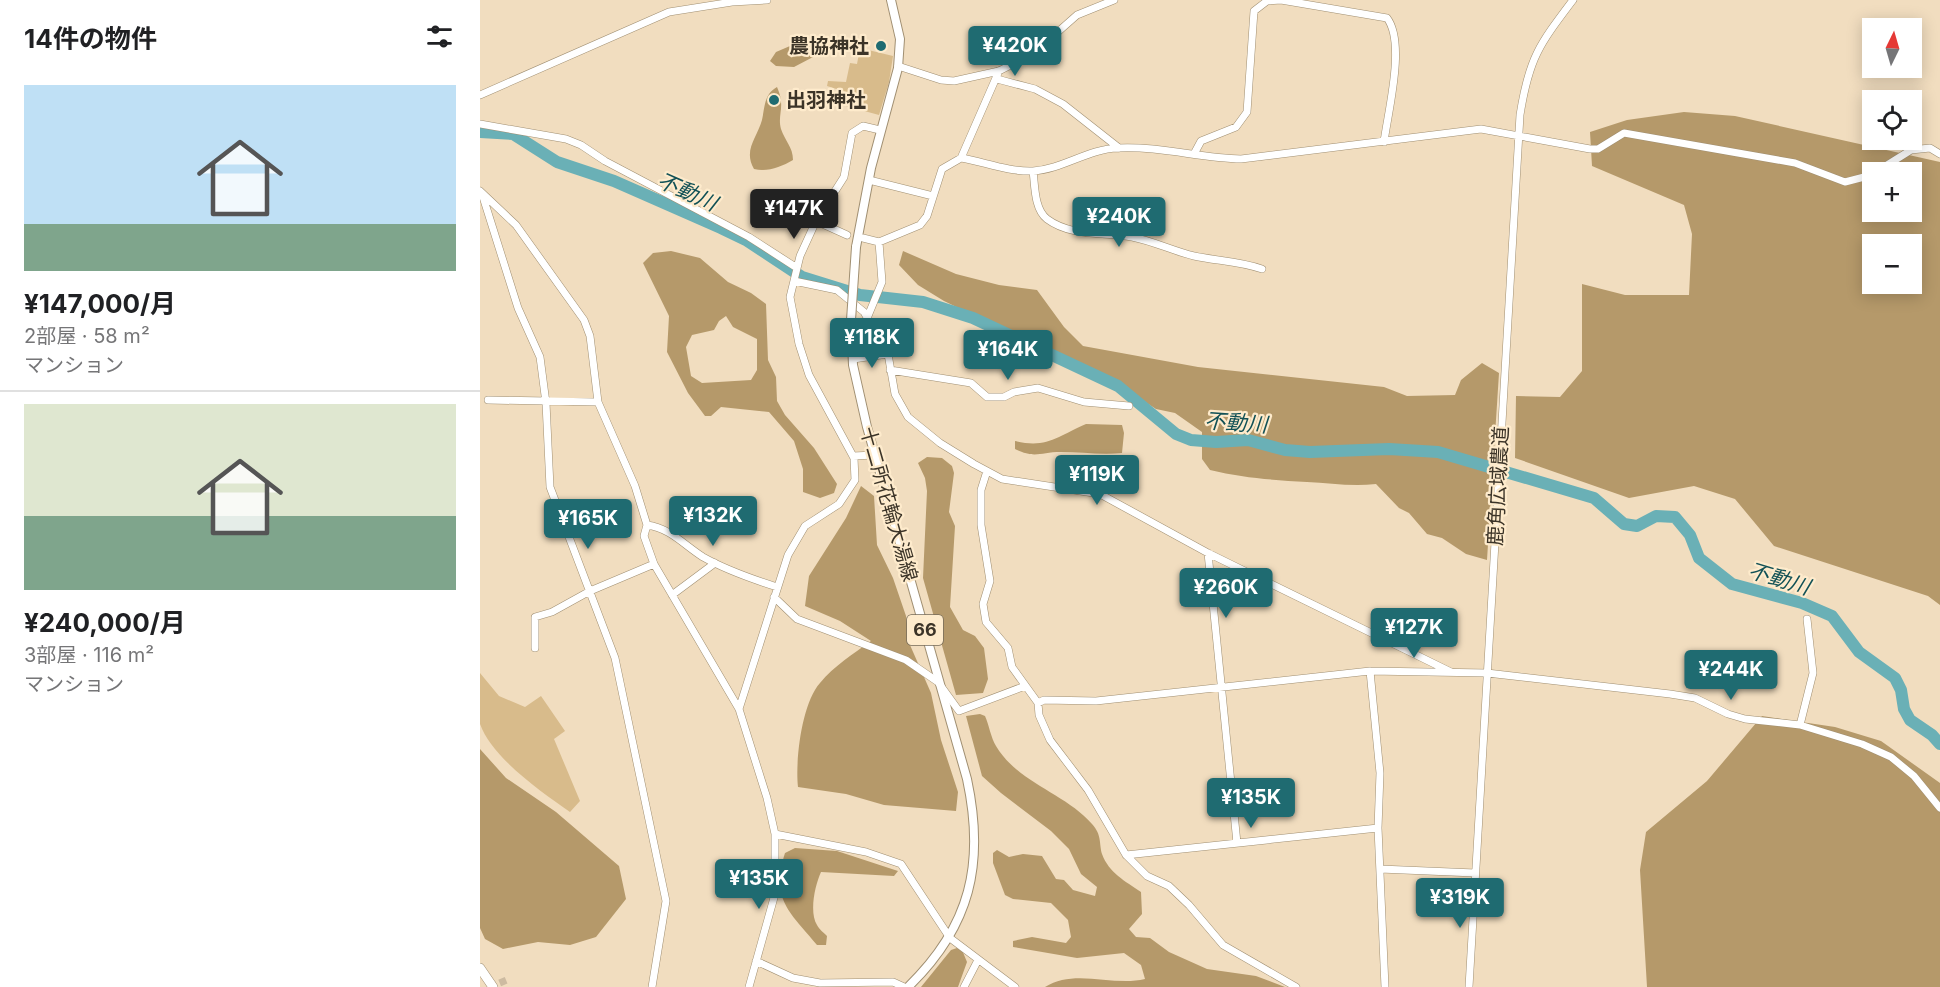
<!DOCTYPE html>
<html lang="ja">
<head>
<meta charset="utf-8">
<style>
  body { margin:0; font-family:Inter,"Noto Sans JP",sans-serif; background:#f6f6f6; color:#202124; height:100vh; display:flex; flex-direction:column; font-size:22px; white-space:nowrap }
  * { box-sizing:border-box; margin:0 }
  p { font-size:20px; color:#757577 }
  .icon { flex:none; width:33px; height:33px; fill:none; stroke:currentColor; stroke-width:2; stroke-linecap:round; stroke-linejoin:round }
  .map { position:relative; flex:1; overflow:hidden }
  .details { display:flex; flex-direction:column; background:#fff; width:480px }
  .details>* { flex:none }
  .needle { width:39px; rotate:5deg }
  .fabs { position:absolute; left:1382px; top:18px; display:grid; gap:12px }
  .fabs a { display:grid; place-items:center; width:60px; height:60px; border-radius:0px; background:#fff; box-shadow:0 3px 15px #0003; font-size:30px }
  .price { position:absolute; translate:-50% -51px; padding:0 14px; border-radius:6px; background:#1f6b71; color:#fff; font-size:20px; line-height:39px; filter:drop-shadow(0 2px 3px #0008) }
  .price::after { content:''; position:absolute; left:50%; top:36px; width:18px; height:14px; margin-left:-9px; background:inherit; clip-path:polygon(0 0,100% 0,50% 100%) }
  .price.active { background:#222; color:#fff }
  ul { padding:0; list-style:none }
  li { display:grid; align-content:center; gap:12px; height:318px; padding:0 24px }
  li+li { border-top:2px solid #e0e0e0 }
  li span { display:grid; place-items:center; height:186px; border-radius:0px; color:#555 }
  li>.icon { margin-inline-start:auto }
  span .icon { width:108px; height:108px; fill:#fffc; stroke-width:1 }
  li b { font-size:26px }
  h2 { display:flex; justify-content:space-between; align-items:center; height:72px; padding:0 24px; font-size:26px }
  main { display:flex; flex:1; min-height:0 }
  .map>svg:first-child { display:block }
  .green { fill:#d8bb8b }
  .forest { fill:#b5996a; fill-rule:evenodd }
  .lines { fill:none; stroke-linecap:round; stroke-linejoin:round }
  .river { stroke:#6ab0b6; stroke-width:12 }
  .minor-tunnel { stroke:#cdbba1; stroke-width:7; stroke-dasharray:7 3.5; stroke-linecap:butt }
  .minor-casing { stroke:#a08f72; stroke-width:8 }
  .major-casing { stroke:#a08f72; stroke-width:10 }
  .highway-casing { stroke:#a08f72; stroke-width:10 }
  .minor { stroke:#fff; stroke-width:7 }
  .major { stroke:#fff; stroke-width:8 }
  .highway { stroke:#fff; stroke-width:9 }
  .major-bridge-casing { stroke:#a08f72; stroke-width:10; stroke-linecap:butt }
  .major-bridge { stroke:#fff; stroke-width:8 }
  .poi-dot { fill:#1f6b71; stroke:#feebcc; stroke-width:2 }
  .labels { text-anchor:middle; stroke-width:4.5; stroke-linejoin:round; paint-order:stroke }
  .shield { fill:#feebcc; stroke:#766b59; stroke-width:1.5 }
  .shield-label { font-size:18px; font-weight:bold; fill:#3c3428 }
  .poi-label { font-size:20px; font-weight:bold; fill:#3c3428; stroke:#feebcc; text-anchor:end }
  .street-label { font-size:20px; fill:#3c3428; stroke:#feebcc }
  .water-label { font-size:21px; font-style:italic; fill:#125156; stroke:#feebcc }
</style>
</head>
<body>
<main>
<section class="details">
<h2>14件の物件<svg class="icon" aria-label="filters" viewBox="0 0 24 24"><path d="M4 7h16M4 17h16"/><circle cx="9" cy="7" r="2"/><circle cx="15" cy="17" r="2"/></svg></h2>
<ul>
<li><span style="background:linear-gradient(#bfe0f5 75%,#7fa58c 0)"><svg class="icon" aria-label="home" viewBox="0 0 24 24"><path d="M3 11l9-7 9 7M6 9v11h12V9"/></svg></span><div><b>¥147,000/月</b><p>2部屋 · 58 m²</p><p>マンション</p></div></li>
<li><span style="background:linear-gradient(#dfe7d0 60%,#7fa58c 0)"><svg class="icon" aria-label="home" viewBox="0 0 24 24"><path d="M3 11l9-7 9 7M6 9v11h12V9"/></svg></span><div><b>¥240,000/月</b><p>3部屋 · 116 m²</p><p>マンション</p></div></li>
</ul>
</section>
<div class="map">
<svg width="1460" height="987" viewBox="0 0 1460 987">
  <rect width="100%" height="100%" fill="#f1ddbf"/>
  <path class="green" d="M380,48L413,56L409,82L399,115L366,106L369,93L347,86L348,81L366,82L370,63L377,64Z
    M0,673L19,696L45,707L61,696L85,731L74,739L100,801L90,812C62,792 12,758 0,724C0,710 0,687 0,673Z"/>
  <path class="forest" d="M310,46H330L334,49L335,56L314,67L296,66L290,61L296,52Z
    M297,87C306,107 297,114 301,129C305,141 313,147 313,160C301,167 288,172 274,169C263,150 277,138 282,120C285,107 284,94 297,87Z
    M1204,112L1255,116L1460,162V605L1448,596L1294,546L1255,499L1214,486L1149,498L1035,458L1036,396L1080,397L1102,371V284L1145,295H1209L1212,234L1204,205L1112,166L1110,132L1147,120ZM1392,172H1431V212H1392ZM1392,244H1431V284H1392Z
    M191,251L220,258L248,282L271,293L286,304L288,360L296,377L297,401L305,415L334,448L357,484L354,493L340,498L323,492V469L314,441L289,412L241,407L231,416H225L208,393L187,352L189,316L163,263L173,253ZM246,316L253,327L277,339V370L271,380L222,383L211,376L206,347L212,335L234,330L239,321Z
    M423,251L476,274L519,285L557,290L584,327L603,346L718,367L904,387L927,396L975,395L981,380L1002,363L1019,373L1007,560L986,554L962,538L947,534L929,513L919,508L896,484C872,487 850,483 827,482C793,480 763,478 730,470L722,459V432L695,413L676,409L642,387L464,301L438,285L419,265Z
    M606,424L642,425L644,433L642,453C621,455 602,452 581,452C560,452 555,459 535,449V441C567,449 578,436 606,424Z
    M447,457L462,458L472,466L474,473L469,512L475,526L470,607L483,630L495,636L504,648L508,679L503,693L476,695L443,578L447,491L445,478L438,463Z
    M381,486L394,496L397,545L413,578L426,616L430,645L451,693L461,740L478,792L476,811L404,805L366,794L318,787C315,760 322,703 340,683C354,666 373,654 391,641L360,621L325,606L329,576L366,518Z
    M500,714L505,716C509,725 511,738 516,746C538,783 585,793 612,824C622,835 619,843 622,854C629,873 645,881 661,892L662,914L649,929L656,937L670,938L689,952L727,969L776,976L805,987H565C595,968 633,987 665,979L661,965L644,953L597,958L533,947V941L552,937L586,943L591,937L588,920L571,903L533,899L525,895L513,863V853L517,850L529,857L543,854L562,856L576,879L584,880L593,890L615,896L617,887L601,874L589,849L571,831L521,793L502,776L486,716Z
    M1282,716L1355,727L1401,741L1460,783V987H1167L1160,870L1166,832L1227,781Z
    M0,749L26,778L76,812L139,866L146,899L116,937L90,945L58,942L23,949L5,939L0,928Z
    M315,848L357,851L418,871L414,876L341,872C335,885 329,912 337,925C339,929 344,933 347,936L346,945H337C310,912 290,900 305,853Z
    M477,948L482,950L487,962L478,987H441L471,950Z"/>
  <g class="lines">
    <path class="river" d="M0,132L33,134L77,162L134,181L241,228L266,240L322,277L380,295L443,302L493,318L638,386L696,434L711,440L736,442L768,440L805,450L830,452L909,449L958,452L1114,498L1144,524L1157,526L1176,516L1195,517L1210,535L1219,558L1252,584L1322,603L1352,616L1379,652L1415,678L1421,690L1424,709L1430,720L1452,735L1460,744"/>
    <path class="minor-tunnel" d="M10,987L29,979"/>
    <g class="minor-casing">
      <path id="minor" d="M418,66L461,80L474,81L519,71L554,53L597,15L634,0
        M517,79L555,89L583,104L639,148
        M0,95L189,12L252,2L287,0
        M0,124L86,139L101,145L125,161L269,237L317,268
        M714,154L721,141L756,127L767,112L774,11L787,1L801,0L907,18C926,43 908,111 904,142
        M481,158C504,162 529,172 553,171C583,169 608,149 638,148C680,146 720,158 761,159L1001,129L1110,149H1118L1144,133L1315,163L1365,182L1392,175
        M553,171C555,185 554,209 567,219C591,237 625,232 652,237C673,241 693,251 714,256C737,261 759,261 782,269
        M1396,172L1431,150L1450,148L1460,154
        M389,180L453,196
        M0,191L36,225L104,320L110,336L118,402L155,486L167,525L164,536L174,564L259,709L287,798L295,834V894L269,987
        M3,197L38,308L60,357L66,403L70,487L135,658L186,901L172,987
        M336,221L367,235
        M383,238L399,242L440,225L447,216L462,169L481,158L519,71
        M314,281L357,290L384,312L408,354L415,394L428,417L460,443L494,464L522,479L620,494L728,553L971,672
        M388,316L402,282L399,242
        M373,359L408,354
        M410,370L491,383L507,397H524L534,392L558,388L604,402L649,406
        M8,400L118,402
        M373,456L395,455
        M507,471L501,490V525L510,581L503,604L506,622L528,648L532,667L558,703L559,715L570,740L608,790L646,855L667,876L689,886L709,905L743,945L816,987
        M167,525C190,528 204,545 223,557C246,570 272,579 297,587
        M728,553L757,843
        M192,595L235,563
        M294,597L317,619L426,660L458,682L479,711L545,686
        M55,648V617L72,612L110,591L174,564
        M890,671L900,773L898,828L905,987
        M558,703L564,700L616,701L890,671L1007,673L1190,694L1215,698L1248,714L1265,719L1320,725L1382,744L1411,757L1434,776L1460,808
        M259,709L308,555L325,526L359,504L375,480L374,458L329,375L319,344L310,297L320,256L336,221L364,177L372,133L383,126L400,130
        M1320,725L1333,673L1327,619
        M295,834L386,852L421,864L470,938L535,987
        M646,855L898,828
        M900,869L995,873
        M276,961L313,978L340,983L413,982L424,987
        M484,987L498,960
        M989,987L1040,115C1049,58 1059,45 1093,0"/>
    </g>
    <g class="major-casing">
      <path id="major" d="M376,247L391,168L418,68L420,39L411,0
        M371,320L373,365L387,427L487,779C505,863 491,926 428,987"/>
    </g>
    <g class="highway-casing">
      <path id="highway" d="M0,968L13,987"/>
    </g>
    <use href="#minor" class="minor"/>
    <use href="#major" class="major"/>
    <use href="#highway" class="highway"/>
    <g class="major-bridge-casing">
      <path id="major-bridge" d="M371,320L376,247"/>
    </g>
    <use href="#major-bridge" class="major-bridge"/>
  </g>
  <g class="poi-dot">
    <circle cx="401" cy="46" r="6"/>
    <circle cx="294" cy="100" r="6"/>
  </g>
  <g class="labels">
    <rect class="shield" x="427" y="615" width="36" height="30" rx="4.5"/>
    <g class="shield-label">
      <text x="445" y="636">66</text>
    </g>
    <g class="poi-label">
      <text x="389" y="53">農協神社</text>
      <text x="306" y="107" text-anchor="start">出羽神社</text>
    </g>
    <g class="street-label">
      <text transform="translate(1018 486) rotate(-87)" y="7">鹿角広域農道</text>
      <text transform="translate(409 504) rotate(74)" y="7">十二所花輪大湯線</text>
    </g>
    <g class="water-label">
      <text transform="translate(207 192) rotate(24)" y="7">不動川</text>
      <text transform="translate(756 423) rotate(4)" y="7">不動川</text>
      <text transform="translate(1299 579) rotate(17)" y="7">不動川</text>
    </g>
  </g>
</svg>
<div class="fabs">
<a><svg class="needle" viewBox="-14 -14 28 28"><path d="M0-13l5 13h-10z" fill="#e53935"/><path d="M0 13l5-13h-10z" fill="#757577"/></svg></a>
<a><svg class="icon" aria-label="locate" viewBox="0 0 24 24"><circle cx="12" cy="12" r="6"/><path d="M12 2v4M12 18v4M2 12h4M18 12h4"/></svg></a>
<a>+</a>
<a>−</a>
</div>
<b class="price" style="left:535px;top:77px">¥420K</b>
<b class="price active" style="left:314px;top:240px">¥147K</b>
<b class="price" style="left:639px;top:248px">¥240K</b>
<b class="price" style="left:392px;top:369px">¥118K</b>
<b class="price" style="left:528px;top:381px">¥164K</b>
<b class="price" style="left:617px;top:506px">¥119K</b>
<b class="price" style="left:233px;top:547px">¥132K</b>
<b class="price" style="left:108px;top:550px">¥165K</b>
<b class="price" style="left:746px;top:619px">¥260K</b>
<b class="price" style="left:934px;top:659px">¥127K</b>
<b class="price" style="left:1251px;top:701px">¥244K</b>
<b class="price" style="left:771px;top:829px">¥135K</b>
<b class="price" style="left:279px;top:910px">¥135K</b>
<b class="price" style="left:980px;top:929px">¥319K</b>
</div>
</main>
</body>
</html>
